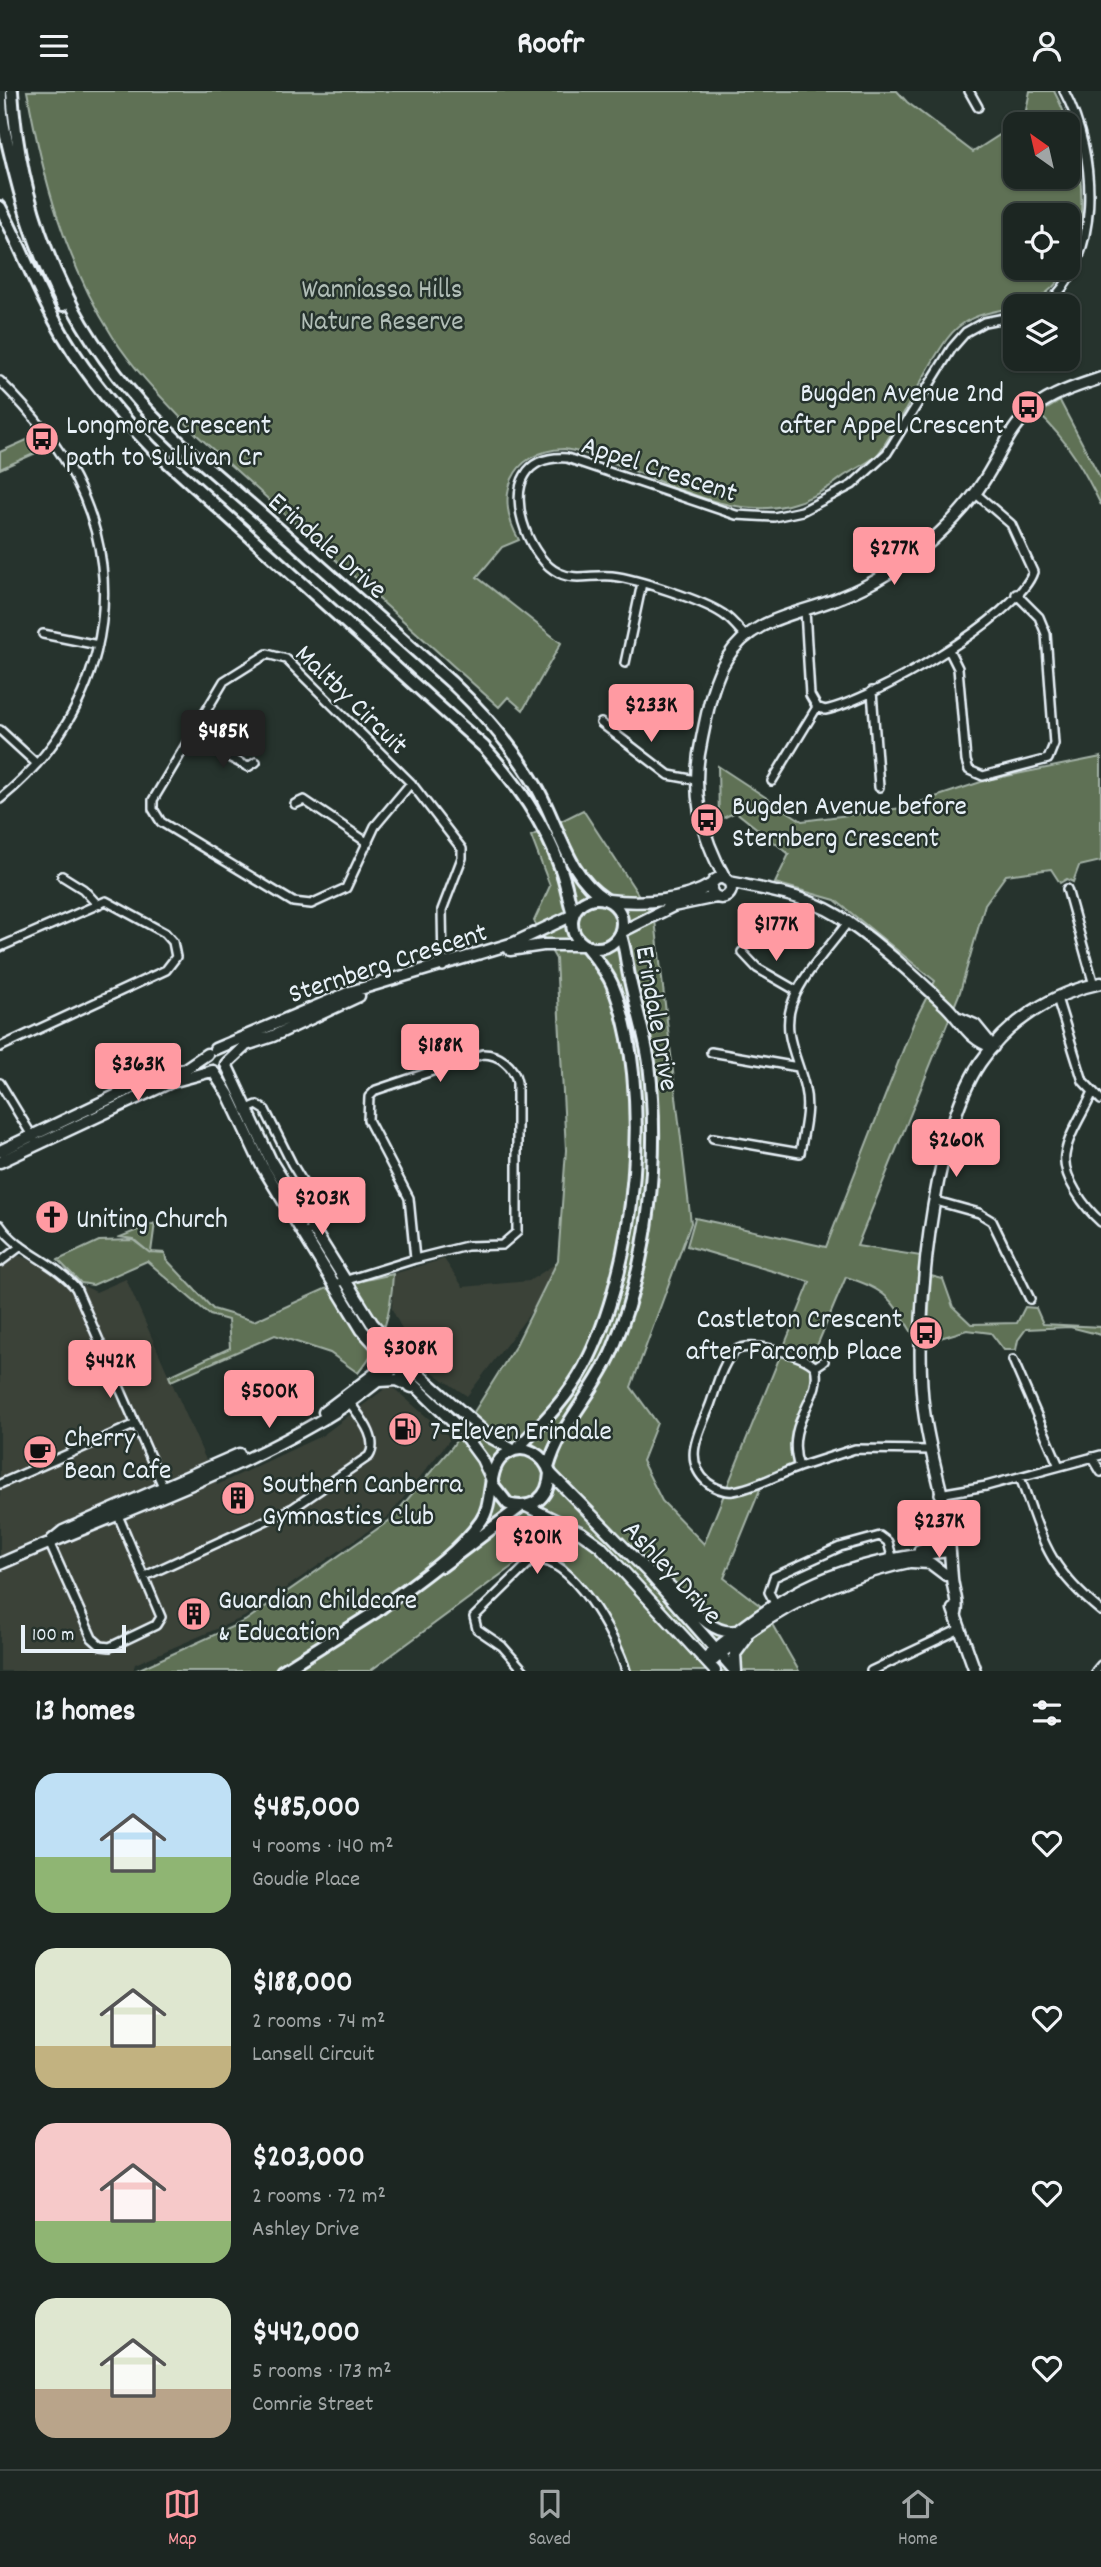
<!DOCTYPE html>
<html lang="en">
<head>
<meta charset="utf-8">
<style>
  body { margin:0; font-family:Dekko,sans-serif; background:#29322f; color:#f1f3f6; height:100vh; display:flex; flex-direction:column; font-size:26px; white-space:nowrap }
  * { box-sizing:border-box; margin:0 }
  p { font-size:23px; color:#a0a5a5 }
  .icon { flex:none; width:38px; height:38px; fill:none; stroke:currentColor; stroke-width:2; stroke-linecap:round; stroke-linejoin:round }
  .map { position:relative; height:1580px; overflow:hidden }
  .drawer { display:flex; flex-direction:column; background:#1c2622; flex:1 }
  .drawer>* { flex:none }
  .needle { width:46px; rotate:326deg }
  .tools { position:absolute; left:1003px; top:21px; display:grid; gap:14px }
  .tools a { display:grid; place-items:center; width:77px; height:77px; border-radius:14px; background:#1c2622; box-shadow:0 2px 5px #0004,0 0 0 2px #3a4340; font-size:35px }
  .scale { position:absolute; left:21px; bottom:18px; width:105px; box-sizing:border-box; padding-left:7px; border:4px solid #e8f1f8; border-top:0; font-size:19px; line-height:24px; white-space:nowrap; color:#e8f1f8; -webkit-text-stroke:5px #26332d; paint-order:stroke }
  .price { position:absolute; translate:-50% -60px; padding:0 16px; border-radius:7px; background:#ff9aa2; color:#111; font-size:23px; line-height:46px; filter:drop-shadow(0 2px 4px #0008) }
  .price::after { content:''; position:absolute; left:50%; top:42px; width:21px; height:16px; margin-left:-10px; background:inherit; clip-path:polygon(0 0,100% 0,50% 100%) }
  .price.on { background:#222; color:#fff }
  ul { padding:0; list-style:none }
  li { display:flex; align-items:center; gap:21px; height:175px; padding:0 35px }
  li span { display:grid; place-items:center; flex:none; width:196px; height:140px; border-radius:21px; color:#555 }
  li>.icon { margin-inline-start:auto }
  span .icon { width:84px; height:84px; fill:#fffc; stroke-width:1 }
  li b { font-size:30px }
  h2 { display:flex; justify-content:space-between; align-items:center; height:84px; padding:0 35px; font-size:30px }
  header { display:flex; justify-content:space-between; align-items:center; height:91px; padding:0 35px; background:#1c2622; font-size:32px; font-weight:800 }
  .dock { display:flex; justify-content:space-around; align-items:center; height:98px; border-top:2px solid #3a4340; background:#1c2622; font-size:19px; color:#a0a5a5 }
  .dock a { display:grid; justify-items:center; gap:4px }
  .dock .on { color:#ff9aa2 }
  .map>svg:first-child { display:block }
  .built { fill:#3b4239 }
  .green { fill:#5e7155; stroke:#a3b1a6; stroke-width:2; fill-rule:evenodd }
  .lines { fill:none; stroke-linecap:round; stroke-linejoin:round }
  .street-casing { stroke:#e8f1f8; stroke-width:12 }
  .secondary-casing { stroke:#e8f1f8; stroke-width:15 }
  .primary-casing { stroke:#e8f1f8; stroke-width:16 }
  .street { stroke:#26332d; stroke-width:7 }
  .secondary { stroke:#26332d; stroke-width:10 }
  .primary { stroke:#26332d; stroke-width:10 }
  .labels { text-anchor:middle; stroke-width:5; stroke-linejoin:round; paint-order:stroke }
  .park-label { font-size:28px; fill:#b1beb7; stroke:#26332d }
  .poi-label { font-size:28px; fill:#e8f1f8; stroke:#26332d; text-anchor:start }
  .street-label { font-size:28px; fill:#e8f1f8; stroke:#26332d }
</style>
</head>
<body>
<header><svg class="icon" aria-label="menu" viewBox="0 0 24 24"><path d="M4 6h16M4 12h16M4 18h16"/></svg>Roofr<svg class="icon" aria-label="person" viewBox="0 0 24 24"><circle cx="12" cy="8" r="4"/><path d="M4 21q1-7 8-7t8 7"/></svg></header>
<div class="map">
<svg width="1101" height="1580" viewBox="0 0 1101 1580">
  <rect width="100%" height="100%" fill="#26332d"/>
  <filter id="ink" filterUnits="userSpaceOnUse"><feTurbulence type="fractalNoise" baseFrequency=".0143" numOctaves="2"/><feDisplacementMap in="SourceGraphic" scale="14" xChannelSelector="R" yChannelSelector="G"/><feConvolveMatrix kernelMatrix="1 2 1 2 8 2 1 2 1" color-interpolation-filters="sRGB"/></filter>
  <g filter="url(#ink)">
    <path class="built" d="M0,1165H21L96,1201L126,1188L217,1394L323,1344L390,1294L451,1347L388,1426L244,1526L135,1573L133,1580H0Z
      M444,1168L463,1196L529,1190L555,1173L537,1213L467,1305L418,1271L392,1218L393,1183Z"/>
    <path class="green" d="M27,0H897L907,11L973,61L1015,34V86H1068V33H1017L1024,29L1030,0H1054C1086,59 1101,172 1037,208C1005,224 971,215 947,248C926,277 911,313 891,343C886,350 882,360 876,365C867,373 854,378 844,385C828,398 808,409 788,414C715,432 635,369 564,358C510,360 494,406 519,449L502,456L477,486L561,552L523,619L508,606L499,616L197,344C168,313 136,282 113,246C65,171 43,87 27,0ZM1015,124H1068V177H1015Z
      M1060,310L1101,388V414C1084,379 1068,350 1039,323Z
      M38,344L47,357L0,378V361Z
      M1101,666V770L1079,775L1073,791L1067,788L1060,792L1051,778L1006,784L985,813L960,901L857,1155L921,1165L914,1245C892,1209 888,1199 846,1186L816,1257L818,1275L790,1353L793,1375L761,1396L724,1487L762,1516L799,1580H629L589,1500L545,1451L370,1580H135L245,1530L390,1429L452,1356L516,1254L558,1169L566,1059L556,868L534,830L550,795L531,745L583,719L655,829L691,1132L631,1296L657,1332L642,1370L662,1410L704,1453L810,1191L687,1155L695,1127L826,1156L914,931L935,890L835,809L775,792L789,763L736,721L719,729L718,675L802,730L902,717L987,689Z
      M155,1132L151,1161L165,1162L166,1168L213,1218L254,1230L325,1198L393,1183C391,1223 384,1251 358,1282L330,1262L275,1244L171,1290L169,1285L230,1257L228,1229L210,1224L147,1170L93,1194L81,1192L58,1169L99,1150L133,1149L150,1162L133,1148L120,1146Z
      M931,1185L943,1188L953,1216L971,1233L1017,1232L1025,1216L1036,1217L1043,1233L1101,1236V1244L1070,1236L1026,1238L1018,1249L1016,1259H1004L991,1242L967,1239L927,1251Z"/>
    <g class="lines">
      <g class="street-casing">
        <path id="street" d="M969,0L978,16
          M1045,215C1101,170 1099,66 1064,0
          M0,290C29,319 56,350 75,387C134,502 98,629 0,708
          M805,519L810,604L817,616L825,619C871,610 1018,526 1033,481L1011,433L975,402
          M43,543L98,554
          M745,545C738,537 732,529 723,523C702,509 637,488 612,485C594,483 575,490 559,482C531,469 508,411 525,384C534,369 550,366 567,367L736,424L774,426L802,420L852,394L887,362L952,257L966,241L984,231L1015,225
          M949,559L958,577L966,670L969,679L983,685L1048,668L1054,653L1046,543L1039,526L1016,503
          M625,572L642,492
          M872,600L879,696
          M601,632L669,684L696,689
          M0,639L37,673
          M190,646L248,676L256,671
          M772,690L817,616
          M411,692L286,568L267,563L224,590L153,709V718L161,731L293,811L311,813L346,797L375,735L411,692L462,758V767L442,819L443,876
          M295,713L304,709L368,752
          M62,785L83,798L96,812
          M1067,798L1094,894
          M0,856L106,810L165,842L173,851L176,866L166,879L0,956
          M742,861L757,877L797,900
          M1057,907L1083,990L1101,1009
          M711,961L798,976
          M0,992L34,1048
          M1092,1003C1084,1021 1068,1044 1065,1064C1062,1086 1085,1117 1101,1131
          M245,1019L257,1014L265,1019L292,1073L325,1128L303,1144
          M713,1047L800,1062C803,1042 810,1019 805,998C799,968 780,942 793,910C804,881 830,856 848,831
          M936,1110L979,1122L992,1130L1030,1208
          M0,1134C19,1162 55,1171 76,1197L165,1400
          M0,1171L21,1155
          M334,1193L415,1168L409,1107L368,1029L369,1006L376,999L483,963C499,963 514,975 517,991V1141L502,1154L467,1155L415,1168
          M1013,1269L1059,1375
          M815,1276L824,1270
          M1092,1366L1101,1381
          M799,1376C779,1383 755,1397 733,1400C724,1401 715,1397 708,1392C681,1369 700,1340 710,1314C716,1298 722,1271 735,1260C749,1249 805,1263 815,1276C824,1307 783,1330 799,1376L855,1358L931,1359
          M1020,1386C1043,1450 1047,1476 1101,1520
          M0,1393L136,1333
          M939,1403L986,1395L1101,1364
          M49,1451L92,1547L101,1555L110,1556L156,1534L161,1526L117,1422
          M145,1485L293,1417L369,1365C380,1347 358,1324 348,1309
          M777,1516L769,1501L774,1486L840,1456L880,1445L888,1451L894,1473
          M524,1580L502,1555L477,1538L474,1526L531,1470C569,1458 618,1550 626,1580
          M871,1580L960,1538
          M1096,1580L1101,1574"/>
      </g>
      <g class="secondary-casing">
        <path id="secondary" d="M711 797a10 10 0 1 1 20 0a10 10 0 1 1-20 0Z
          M726,789C700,743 690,699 702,647C708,619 712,591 727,567C753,525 800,524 841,506C874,493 904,474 931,450C950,433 969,413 983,391C1000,366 1009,336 1034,317C1054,302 1077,295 1101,287
          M729,791C771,800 813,805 849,832C882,855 913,884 943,912C961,928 968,949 993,956
          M608,809C640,813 684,811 712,793
          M621,841L673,815L716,806
          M510,859L543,854H584
          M959,927L975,934L993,956
          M215,958L350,901L514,852L573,824
          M227,972L246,954L273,945L359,905
          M226,973L272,1072L372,1232L415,1280L490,1346L513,1359
          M213,980L228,1003L262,1075L362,1239L391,1271L460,1338L482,1368L492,1389
          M0,1060L157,985L185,978L207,963
          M0,1071L171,991L212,980
          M380,1290L397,1289L412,1296
          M324,1321L393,1269
          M550,1382L648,1481L735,1580
          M526,1415L582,1442L600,1455L715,1580
          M52,1449L63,1440L239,1363
          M920,1459L930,1457L941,1441
          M911,1471L930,1472L946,1484
          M0,1473C105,1426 218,1389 318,1331C348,1315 374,1293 401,1272
          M653,1483C679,1496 705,1546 735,1540
          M953,1518L975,1580
          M956,1523C959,1512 953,1499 952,1487C950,1463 949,1437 944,1413C937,1382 928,1351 924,1320C912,1235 932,1043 980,972C1008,931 1052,902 1101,892
          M704,1568C786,1496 842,1471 949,1460
          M709,1573C770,1518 838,1485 918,1469
          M736,1580L735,1563L746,1548"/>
      </g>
      <g class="primary-casing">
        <path id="primary" d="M1,0C0,27 7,49 13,75C25,124 40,169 63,214
          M12,0C19,110 58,215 130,300C169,347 219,385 265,426C327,481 389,536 451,591C484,622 513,656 536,695C559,734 566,783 605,808
          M0,116C20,153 34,192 54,228C80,277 114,318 152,357L484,656C516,692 544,730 560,776C566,791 568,807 573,823
          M572 832a25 25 0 1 1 50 0a25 25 0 1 1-50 0Z
          M517,1358C541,1333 567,1308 584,1276C636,1179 655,996 612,893C606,879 594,866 585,854
          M548,1377C560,1333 594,1302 612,1260C649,1171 660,1068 649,972C645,944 636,917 630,889C626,873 626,857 620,842
          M442,1475L520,1416
          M374,1522C409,1495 455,1467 481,1430C496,1409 484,1375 508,1362C525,1351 545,1365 550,1382C549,1407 532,1420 508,1413L493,1394
          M282,1580L377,1520"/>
      </g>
      <use href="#street" class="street"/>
      <use href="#secondary" class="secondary"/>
      <use href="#primary" class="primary"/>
    </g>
  </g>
  <defs>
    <g id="bus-disc" transform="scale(1.75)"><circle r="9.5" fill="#ff9aa2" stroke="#26332d"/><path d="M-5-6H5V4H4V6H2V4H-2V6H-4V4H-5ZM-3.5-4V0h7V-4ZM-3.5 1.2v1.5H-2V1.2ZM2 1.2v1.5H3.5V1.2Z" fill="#111"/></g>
    <g id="church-disc" transform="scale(1.75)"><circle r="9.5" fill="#ff9aa2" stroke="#26332d"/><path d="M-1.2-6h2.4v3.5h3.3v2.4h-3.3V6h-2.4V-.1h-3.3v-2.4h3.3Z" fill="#111"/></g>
    <g id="fuel-disc" transform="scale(1.75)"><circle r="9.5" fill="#ff9aa2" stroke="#26332d"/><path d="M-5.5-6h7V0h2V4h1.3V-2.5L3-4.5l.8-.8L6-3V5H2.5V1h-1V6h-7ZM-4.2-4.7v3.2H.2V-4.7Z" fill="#111"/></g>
    <g id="cafe-disc" transform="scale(1.75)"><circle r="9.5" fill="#ff9aa2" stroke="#26332d"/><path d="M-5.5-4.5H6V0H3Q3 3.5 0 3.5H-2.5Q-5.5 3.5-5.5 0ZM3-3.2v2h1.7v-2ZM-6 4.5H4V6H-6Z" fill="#111"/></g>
    <g id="building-disc" transform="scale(1.75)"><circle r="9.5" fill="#ff9aa2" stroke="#26332d"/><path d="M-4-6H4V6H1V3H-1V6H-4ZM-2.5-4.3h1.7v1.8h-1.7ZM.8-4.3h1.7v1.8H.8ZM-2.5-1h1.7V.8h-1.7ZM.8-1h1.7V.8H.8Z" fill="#111"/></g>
  </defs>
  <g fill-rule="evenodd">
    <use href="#bus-disc" x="1028" y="316"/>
    <use href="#bus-disc" x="42" y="348"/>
    <use href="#bus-disc" x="707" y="729"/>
    <use href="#church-disc" x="52" y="1126"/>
    <use href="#bus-disc" x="926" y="1242"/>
    <use href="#fuel-disc" x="405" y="1338"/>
    <use href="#cafe-disc" x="40" y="1361"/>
    <use href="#building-disc" x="238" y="1407"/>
    <use href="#building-disc" x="194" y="1523"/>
  </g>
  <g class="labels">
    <g class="park-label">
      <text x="382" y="206">Wanniassa Hills<tspan x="382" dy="32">Nature Reserve</tspan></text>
    </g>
    <g class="poi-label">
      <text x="1004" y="310" text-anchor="end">Bugden Avenue 2nd<tspan x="1004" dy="32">after Appel Crescent</tspan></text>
      <text x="66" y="342">Longmore Crescent<tspan x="66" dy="32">path to Sullivan Cr</tspan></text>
      <text x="732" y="723">Bugden Avenue before<tspan x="732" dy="32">Sternberg Crescent</tspan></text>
      <text x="76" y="1136">Uniting Church</text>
      <text x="902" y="1236" text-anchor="end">Castleton Crescent<tspan x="902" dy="32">after Farcomb Place</tspan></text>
      <text x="430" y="1348">7-Eleven Erindale</text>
      <text x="64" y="1355">Cherry<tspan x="64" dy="32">Bean Cafe</tspan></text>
      <text x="262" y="1401">Southern Canberra<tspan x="262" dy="32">Gymnastics Club</tspan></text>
      <text x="218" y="1517">Guardian Childcare<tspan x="218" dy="32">&amp; Education</tspan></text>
    </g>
    <g class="street-label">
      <text transform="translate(660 376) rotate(18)" y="10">Appel Crescent</text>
      <text transform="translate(329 453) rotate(41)" y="10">Erindale Drive</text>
      <text transform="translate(353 607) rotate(44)" y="10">Maltby Circuit</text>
      <text transform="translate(387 870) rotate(-18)" y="10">Sternberg Crescent</text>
      <text transform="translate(659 927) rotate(80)" y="10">Erindale Drive</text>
      <text transform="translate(674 1480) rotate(47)" y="10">Ashley Drive</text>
    </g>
  </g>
</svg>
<div class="tools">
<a><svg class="needle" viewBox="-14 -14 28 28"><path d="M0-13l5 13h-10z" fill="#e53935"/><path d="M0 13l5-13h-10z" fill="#a0a5a5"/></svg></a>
<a><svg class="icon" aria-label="locate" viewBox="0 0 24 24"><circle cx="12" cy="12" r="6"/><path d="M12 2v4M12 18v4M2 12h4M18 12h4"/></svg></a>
<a><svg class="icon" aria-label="layers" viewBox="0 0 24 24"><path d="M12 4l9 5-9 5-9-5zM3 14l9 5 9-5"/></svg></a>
</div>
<div class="scale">100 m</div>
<b class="price" style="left:894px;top:496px">$277K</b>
<b class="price" style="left:651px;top:653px">$233K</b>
<b class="price on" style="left:223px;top:679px">$485K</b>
<b class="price" style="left:776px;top:872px">$177K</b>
<b class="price" style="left:440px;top:993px">$188K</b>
<b class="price" style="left:138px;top:1012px">$363K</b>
<b class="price" style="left:956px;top:1088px">$260K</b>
<b class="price" style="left:322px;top:1146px">$203K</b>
<b class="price" style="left:410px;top:1296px">$308K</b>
<b class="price" style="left:110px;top:1309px">$442K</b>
<b class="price" style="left:269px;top:1339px">$500K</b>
<b class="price" style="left:939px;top:1469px">$237K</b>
<b class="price" style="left:537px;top:1485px">$201K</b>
</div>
<section class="drawer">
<h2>13 homes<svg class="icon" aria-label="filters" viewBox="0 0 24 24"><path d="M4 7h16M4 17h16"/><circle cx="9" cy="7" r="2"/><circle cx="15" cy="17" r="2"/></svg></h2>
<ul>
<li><span style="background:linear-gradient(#bfe0f5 60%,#8fb573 0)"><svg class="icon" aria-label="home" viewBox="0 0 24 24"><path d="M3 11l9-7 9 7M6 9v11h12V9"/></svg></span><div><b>$485,000</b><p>4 rooms · 140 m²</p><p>Goudie Place</p></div><svg class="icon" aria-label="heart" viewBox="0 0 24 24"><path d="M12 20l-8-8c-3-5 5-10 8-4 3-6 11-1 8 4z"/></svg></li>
<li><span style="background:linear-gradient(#dfe7d0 70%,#c2b280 0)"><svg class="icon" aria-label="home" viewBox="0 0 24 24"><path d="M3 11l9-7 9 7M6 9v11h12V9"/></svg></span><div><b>$188,000</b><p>2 rooms · 74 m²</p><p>Lansell Circuit</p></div><svg class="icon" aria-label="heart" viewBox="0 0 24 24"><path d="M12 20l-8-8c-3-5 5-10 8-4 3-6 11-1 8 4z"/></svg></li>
<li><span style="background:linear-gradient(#f6c9c9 70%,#8fb573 0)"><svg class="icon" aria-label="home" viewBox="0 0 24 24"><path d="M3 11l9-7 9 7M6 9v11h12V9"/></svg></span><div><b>$203,000</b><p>2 rooms · 72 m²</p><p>Ashley Drive</p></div><svg class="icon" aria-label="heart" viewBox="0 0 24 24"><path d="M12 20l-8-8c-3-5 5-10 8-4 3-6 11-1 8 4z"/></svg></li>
<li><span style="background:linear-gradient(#dfe7d0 65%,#b9a48a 0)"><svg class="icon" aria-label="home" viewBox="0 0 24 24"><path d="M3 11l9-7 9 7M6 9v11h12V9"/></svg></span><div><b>$442,000</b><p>5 rooms · 173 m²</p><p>Comrie Street</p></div><svg class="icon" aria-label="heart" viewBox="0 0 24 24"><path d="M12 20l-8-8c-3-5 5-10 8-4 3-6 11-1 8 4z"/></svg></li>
</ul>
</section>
<nav class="dock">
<a class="on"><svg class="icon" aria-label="map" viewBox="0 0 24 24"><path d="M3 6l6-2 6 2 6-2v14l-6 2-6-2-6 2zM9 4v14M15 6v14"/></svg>Map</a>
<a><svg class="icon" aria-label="saved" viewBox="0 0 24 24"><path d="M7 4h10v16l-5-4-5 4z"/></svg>Saved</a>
<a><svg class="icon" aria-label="home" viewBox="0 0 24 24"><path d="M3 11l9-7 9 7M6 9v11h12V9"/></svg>Home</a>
</nav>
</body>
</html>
